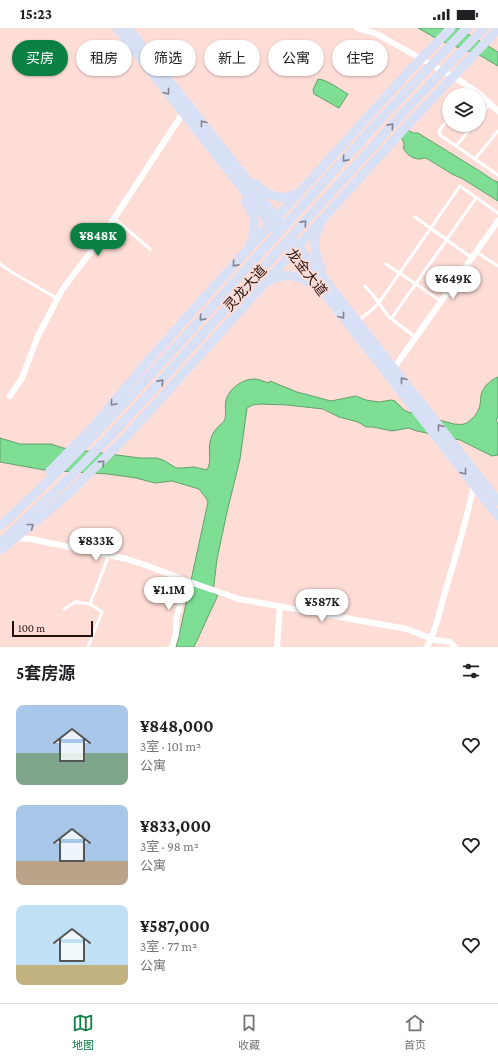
<!DOCTYPE html>
<html lang="zh">
<head>
<meta charset="utf-8">
<style>
  body { margin:0; font-family:"Crimson Pro","Noto Sans SC",serif; background:#f2f2f2; color:#202124; height:100vh; display:flex; flex-direction:column; font-size:15px; white-space:nowrap }
  * { box-sizing:border-box; margin:0 }
  p { font-size:13px; color:#757577 }
  .icon { flex:none; width:22px; height:22px; fill:none; stroke:currentColor; stroke-width:2; stroke-linecap:round; stroke-linejoin:round }
  .map { position:relative; height:619px; overflow:hidden }
  .drawer { display:flex; flex-direction:column; background:#fff; flex:1 }
  .drawer>* { flex:none }
  .hud { position:absolute; left:12px; top:12px; width:474px; height:36px; display:flex; gap:8px }
  .controls { position:absolute; left:442px; top:60px; display:grid; gap:8px }
  .controls a { display:grid; place-items:center; width:44px; height:44px; border-radius:50%; background:#fff; box-shadow:0 1px 3px #0004; font-size:20px }
  .scale { position:absolute; left:12px; bottom:10px; width:81px; box-sizing:border-box; padding-left:4px; border:2px solid #23100d; border-top:0; font-size:11px; line-height:14px; white-space:nowrap; color:#23100d; -webkit-text-stroke:3px #ffddd7; paint-order:stroke }
  .price { position:absolute; translate:-50% -34px; padding:0 9px; border-radius:14px; background:#fff; color:#222; font-size:13px; line-height:26px; filter:drop-shadow(0 1px 2px #0008) }
  .price::after { content:''; position:absolute; left:50%; top:24px; width:12px; height:9px; margin-left:-6px; background:inherit; clip-path:polygon(0 0,100% 0,50% 100%) }
  .price.on { background:#0b8043; color:#fff }
  ul { padding:0; list-style:none }
  li { display:flex; align-items:center; gap:12px; height:100px; padding:0 16px }
  li span { display:grid; place-items:center; flex:none; width:112px; height:80px; border-radius:8px; color:#555 }
  li>.icon { margin-inline-start:auto }
  span .icon { width:48px; height:48px; fill:#fffc; stroke-width:1 }
  li b { font-size:17px }
  h2 { display:flex; justify-content:space-between; align-items:center; height:48px; padding:0 16px; font-size:17px }
  .chip { padding:0 14px; border-radius:18px; background:#fff; box-shadow:0 1px 3px #0004; font-size:14px; line-height:36px }
  .chip.on { background:#0b8043; color:#fff }
  .status { display:flex; justify-content:space-between; align-items:center; height:28px; padding:0 20px; background:#fff; direction:ltr }
  .status svg { height:11px; fill:currentColor }
  .dock { display:flex; justify-content:space-around; align-items:center; height:56px; border-top:1px solid #e0e0e0; background:#fff; font-size:11px; color:#757577 }
  .dock a { display:grid; justify-items:center; gap:2px }
  .dock .on { color:#0b8043 }
  .map>svg:first-child { display:block }
  .water { fill:#7ede94; stroke:#63a06c }
  .lines { fill:none; stroke-linecap:round; stroke-linejoin:round }
  .service { stroke:#fff; stroke-width:3 }
  .minor { stroke:#fff; stroke-width:6 }
  .primary { stroke:#d8e0f5; stroke-width:9 }
  .oneway { stroke:#87828d }
  .labels { text-anchor:middle; stroke-width:4; stroke-linejoin:round; paint-order:stroke }
  .street-label { font-size:14px; fill:#23100d; stroke:#ffddd7 }
</style>
</head>
<body>
<div class="status"><b>15:23</b><svg viewBox="0 0 49 12"><path d="M0 12V9h3v3zM5 12V6h3v6zM10 12V3h3v9zM15 12V0h3v12zM26 1h20v11H26zM47 4h2v5h-2z"/></svg></div>
<div class="map">
<svg width="498" height="619" viewBox="0 0 498 619">
  <rect width="100%" height="100%" fill="#ffddd7"/>
  <path class="water" d="M418,0H458L498,24V38L481,28L439,12Z
    M318,51C328,52 339,61 348,66L339,80L314,66L313,62Z
    M408,102L413,105H418L478,142L493,152L498,154V173L463,151L452,146L426,130C424,130 422,131 419,131C412,131 405,125 403,119L404,118V115L401,109Z
    M498,349V388L496,393L498,396V427L492,428L460,412L417,403L408,400L392,403L373,399H366L358,394L339,389L323,381L287,377L260,376L253,377L247,380L240,431L227,484L217,531L213,565L218,567L194,619H176L179,608L208,474L206,470L199,461L172,453L155,455L136,450L108,446L44,442L0,434V410L20,416H51L63,420L140,430H157L165,433L176,440H181L194,439L207,442C212,434 208,423 210,414C211,409 213,404 217,400C219,397 224,395 225,391C227,385 224,378 226,372C229,361 242,351 254,351C259,351 265,354 269,355L270,353L297,364L331,373L356,368L366,372L379,374L391,372L395,373L404,382L408,384L454,396C457,396 461,397 464,396C471,394 479,384 480,377C481,373 480,368 482,364C485,357 491,352 498,349Z"/>
  <g class="lines">
    <path class="service" d="M468,67L473,61
      M479,89L490,76
      M449,90L439,103L440,107L498,147
      M456,118L473,97
      M475,131L498,103
      M415,189L472,230
      M114,190L150,221
      M476,224L498,238
      M0,236L10,243L58,271
      M386,236L441,273
      M365,258L373,267L389,289L415,309
      M391,291L476,170
      M358,293L375,279L383,269L460,158L498,185
      M90,576L109,527
      M64,581L76,574L90,576L102,584L88,619"/>
    <path class="minor" d="M357,0L377,6L457,51L477,64L498,83
      M394,340L498,193
      M10,368L22,350L38,308L62,262L102,209L183,85
      M15,510L31,511L127,531L148,538L187,553L239,571L407,601L435,612L450,614L455,619
      M172,619L176,606V592L179,580L187,553
      M277,619L280,578
      M427,619C436,603 440,582 445,564C456,528 466,493 474,457"/>
    <path class="primary" d="M117,0L274,201
      M128,0L280,194
      M256,156C267,169 283,173 298,165
      M245,173C256,188 257,199 250,217
      M320,197C311,213 315,227 322,242
      M295,214L498,473
      M289,220L498,488
      M269,253C287,243 300,248 316,259
      M50,443L93,399L143,339L195,280L410,42L451,0
      M0,498C72,434 136,363 201,291C289,194 375,94 467,0
      M0,515L62,457L118,400L414,73L484,0
      M0,522L41,489L69,465L126,409L403,102L498,1"/>
  </g>
  <defs><path id="oneway-chevron" d="M-2-3.5L2.5 0L-2 3.5" fill="none" stroke-width="1.6" stroke-linecap="round" stroke-linejoin="round"/></defs>
  <g class="oneway">
    <use href="#oneway-chevron" transform="translate(167 64) rotate(52)"/>
    <use href="#oneway-chevron" transform="translate(203 95) rotate(-128)"/>
    <use href="#oneway-chevron" transform="translate(391 98) rotate(-48)"/>
    <use href="#oneway-chevron" transform="translate(345 131) rotate(132)"/>
    <use href="#oneway-chevron" transform="translate(304 195) rotate(-48)"/>
    <use href="#oneway-chevron" transform="translate(235 236) rotate(132)"/>
    <use href="#oneway-chevron" transform="translate(342 288) rotate(52)"/>
    <use href="#oneway-chevron" transform="translate(202 290) rotate(132)"/>
    <use href="#oneway-chevron" transform="translate(403 352) rotate(-128)"/>
    <use href="#oneway-chevron" transform="translate(161 354) rotate(-48)"/>
    <use href="#oneway-chevron" transform="translate(113 375) rotate(130)"/>
    <use href="#oneway-chevron" transform="translate(440 399) rotate(-128)"/>
    <use href="#oneway-chevron" transform="translate(102 435) rotate(-44)"/>
    <use href="#oneway-chevron" transform="translate(464 444) rotate(52)"/>
    <use href="#oneway-chevron" transform="translate(31 498) rotate(-39)"/>
  </g>
  <g class="labels">
    <g class="street-label">
      <text transform="translate(307 244) rotate(52)" y="5">龙金大道</text>
      <text transform="translate(245 260) rotate(-48)" y="5">灵龙大道</text>
    </g>
  </g>
</svg>
<div class="controls">
<a><svg class="icon" aria-label="layers" viewBox="0 0 24 24"><path d="M12 4l9 5-9 5-9-5zM3 14l9 5 9-5"/></svg></a>
</div>
<div class="scale">100 m</div>
<b class="price on" style="left:98px;top:229px">¥848K</b>
<b class="price" style="left:453px;top:272px">¥649K</b>
<b class="price" style="left:96px;top:534px">¥833K</b>
<b class="price" style="left:169px;top:583px">¥1.1M</b>
<b class="price" style="left:322px;top:595px">¥587K</b>
<div class="hud">
<a class="chip on">买房</a>
<a class="chip">租房</a>
<a class="chip">筛选</a>
<a class="chip">新上</a>
<a class="chip">公寓</a>
<a class="chip">住宅</a>
</div>
</div>
<section class="drawer">
<h2>5套房源<svg class="icon" aria-label="filters" viewBox="0 0 24 24"><path d="M4 7h16M4 17h16"/><circle cx="9" cy="7" r="2"/><circle cx="15" cy="17" r="2"/></svg></h2>
<ul>
<li><span style="background:linear-gradient(#a9c7e8 60%,#7fa58c 0)"><svg class="icon" aria-label="home" viewBox="0 0 24 24"><path d="M3 11l9-7 9 7M6 9v11h12V9"/></svg></span><div><b>¥848,000</b><p>3室 · 101 m²</p><p>公寓</p></div><svg class="icon" aria-label="heart" viewBox="0 0 24 24"><path d="M12 20l-8-8c-3-5 5-10 8-4 3-6 11-1 8 4z"/></svg></li>
<li><span style="background:linear-gradient(#a9c7e8 70%,#b9a48a 0)"><svg class="icon" aria-label="home" viewBox="0 0 24 24"><path d="M3 11l9-7 9 7M6 9v11h12V9"/></svg></span><div><b>¥833,000</b><p>3室 · 98 m²</p><p>公寓</p></div><svg class="icon" aria-label="heart" viewBox="0 0 24 24"><path d="M12 20l-8-8c-3-5 5-10 8-4 3-6 11-1 8 4z"/></svg></li>
<li><span style="background:linear-gradient(#bfe0f5 75%,#c2b280 0)"><svg class="icon" aria-label="home" viewBox="0 0 24 24"><path d="M3 11l9-7 9 7M6 9v11h12V9"/></svg></span><div><b>¥587,000</b><p>3室 · 77 m²</p><p>公寓</p></div><svg class="icon" aria-label="heart" viewBox="0 0 24 24"><path d="M12 20l-8-8c-3-5 5-10 8-4 3-6 11-1 8 4z"/></svg></li>
</ul>
</section>
<nav class="dock">
<a class="on"><svg class="icon" aria-label="map" viewBox="0 0 24 24"><path d="M3 6l6-2 6 2 6-2v14l-6 2-6-2-6 2zM9 4v14M15 6v14"/></svg>地图</a>
<a><svg class="icon" aria-label="saved" viewBox="0 0 24 24"><path d="M7 4h10v16l-5-4-5 4z"/></svg>收藏</a>
<a><svg class="icon" aria-label="home" viewBox="0 0 24 24"><path d="M3 11l9-7 9 7M6 9v11h12V9"/></svg>首页</a>
</nav>
</body>
</html>
